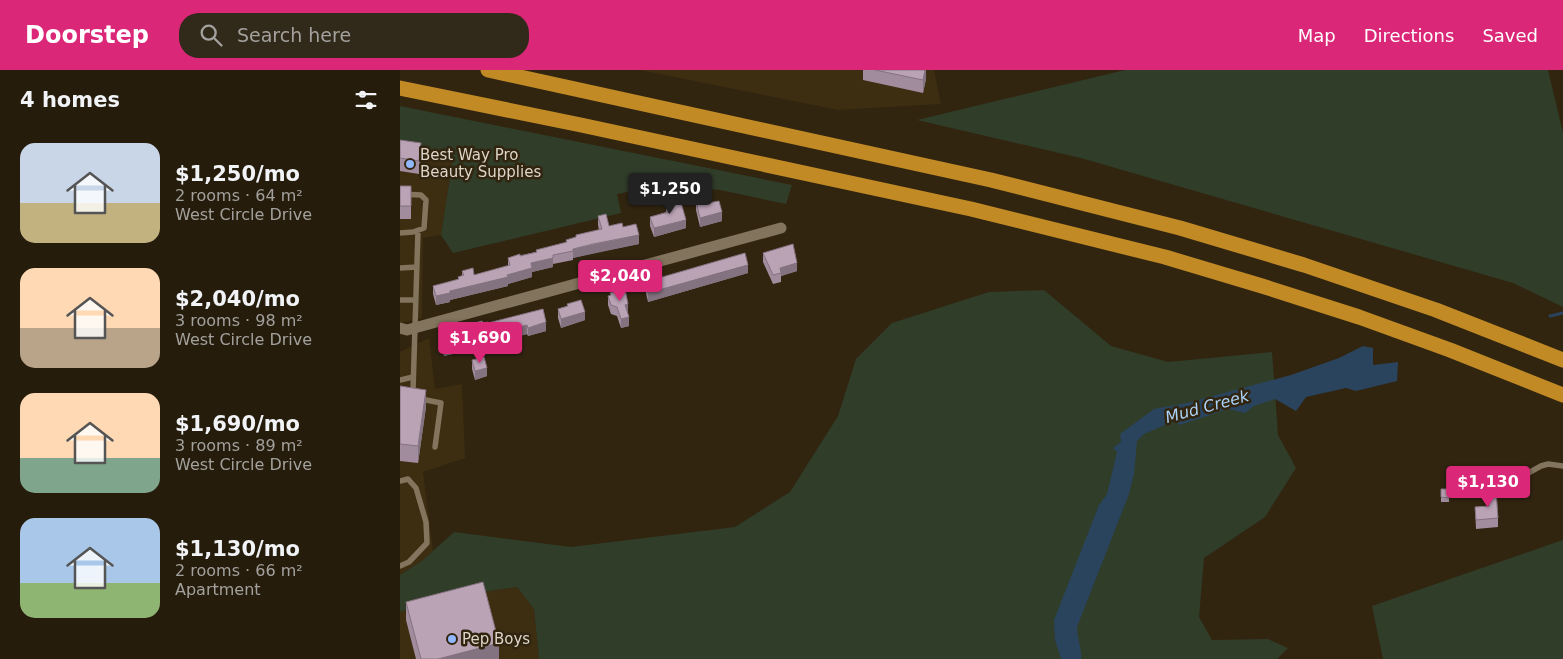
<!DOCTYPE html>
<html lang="en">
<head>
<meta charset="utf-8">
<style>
  body { margin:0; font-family:"DejaVu Sans",sans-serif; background:#31291a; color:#f1f3f6; height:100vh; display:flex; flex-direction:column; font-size:19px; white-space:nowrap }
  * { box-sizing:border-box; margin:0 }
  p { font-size:16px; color:#a3a19d }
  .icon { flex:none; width:28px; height:28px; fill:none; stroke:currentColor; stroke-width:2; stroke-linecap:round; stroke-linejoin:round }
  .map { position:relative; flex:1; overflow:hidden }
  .drawer { display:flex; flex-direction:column; background:#251c0c; width:400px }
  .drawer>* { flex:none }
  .price { position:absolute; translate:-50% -42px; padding:0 11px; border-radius:5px; background:#db2777; color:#fff; font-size:16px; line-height:32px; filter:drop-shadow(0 1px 2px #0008) }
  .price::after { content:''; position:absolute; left:50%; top:30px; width:15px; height:11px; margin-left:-8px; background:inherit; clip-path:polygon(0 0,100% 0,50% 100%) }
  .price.selected { background:#222; color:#fff }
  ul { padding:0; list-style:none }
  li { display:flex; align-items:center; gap:15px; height:125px; padding:0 20px }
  li span { display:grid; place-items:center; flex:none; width:140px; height:100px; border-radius:15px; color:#555 }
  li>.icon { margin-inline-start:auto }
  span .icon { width:60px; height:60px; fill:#fffc; stroke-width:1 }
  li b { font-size:21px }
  h2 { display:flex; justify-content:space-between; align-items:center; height:60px; padding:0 20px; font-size:21px }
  header { display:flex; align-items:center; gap:30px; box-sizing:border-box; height:70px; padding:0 25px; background:#db2777; color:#fff }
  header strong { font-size:24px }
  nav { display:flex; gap:28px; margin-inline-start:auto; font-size:18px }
  .search { width:350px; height:45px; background:#31291a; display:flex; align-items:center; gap:12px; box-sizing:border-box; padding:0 18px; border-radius:20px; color:#a3a19d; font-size:19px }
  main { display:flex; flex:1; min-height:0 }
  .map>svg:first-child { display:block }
  .built { fill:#3d2e12 }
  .green { fill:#303d29 }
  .water { fill:#2a445d }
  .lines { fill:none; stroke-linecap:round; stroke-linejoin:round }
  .stream { stroke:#2a445d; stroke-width:3 }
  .service { stroke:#82745d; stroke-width:5.5 }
  .minor { stroke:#82745d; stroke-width:11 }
  .motorway { stroke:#c18a25; stroke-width:15 }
  .wall { fill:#a18c9d }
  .shaded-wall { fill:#83727f }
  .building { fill:#bba3b6; stroke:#83727f }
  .poi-dot { fill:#91b8fd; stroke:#312510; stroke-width:2 }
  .labels { text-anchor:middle; stroke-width:5; stroke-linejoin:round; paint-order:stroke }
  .poi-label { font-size:15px; fill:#ded6c9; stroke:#312510; text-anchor:start }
  .water-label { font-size:16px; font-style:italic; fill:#abd2f8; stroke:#312510 }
</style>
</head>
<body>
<header>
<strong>Doorstep</strong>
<div class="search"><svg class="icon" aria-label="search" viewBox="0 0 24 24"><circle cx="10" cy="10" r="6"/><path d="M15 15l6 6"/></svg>Search here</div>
<nav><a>Map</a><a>Directions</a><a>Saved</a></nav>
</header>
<main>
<section class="drawer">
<h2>4 homes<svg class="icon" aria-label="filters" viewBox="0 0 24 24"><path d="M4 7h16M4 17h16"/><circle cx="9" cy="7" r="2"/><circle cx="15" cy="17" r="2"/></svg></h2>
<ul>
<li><span style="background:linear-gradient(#c9d6e8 60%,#c2b280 0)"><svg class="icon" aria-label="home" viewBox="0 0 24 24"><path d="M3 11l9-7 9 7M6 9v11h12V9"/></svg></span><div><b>$1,250/mo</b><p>2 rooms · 64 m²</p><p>West Circle Drive</p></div></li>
<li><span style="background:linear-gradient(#ffd9b3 60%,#b9a48a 0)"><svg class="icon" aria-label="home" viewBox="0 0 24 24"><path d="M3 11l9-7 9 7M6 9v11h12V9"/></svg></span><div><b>$2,040/mo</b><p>3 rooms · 98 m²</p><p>West Circle Drive</p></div></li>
<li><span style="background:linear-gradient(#ffd9b3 65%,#7fa58c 0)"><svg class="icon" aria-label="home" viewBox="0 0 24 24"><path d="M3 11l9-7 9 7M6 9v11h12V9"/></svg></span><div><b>$1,690/mo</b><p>3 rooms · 89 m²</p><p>West Circle Drive</p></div></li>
<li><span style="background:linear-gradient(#a9c7e8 65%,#8fb573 0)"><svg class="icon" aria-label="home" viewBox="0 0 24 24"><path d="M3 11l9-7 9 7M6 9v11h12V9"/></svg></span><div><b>$1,130/mo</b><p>2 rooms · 66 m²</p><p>Apartment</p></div></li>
</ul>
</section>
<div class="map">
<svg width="1163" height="589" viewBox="0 0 1163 589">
  <rect width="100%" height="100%" fill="#312510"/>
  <path class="built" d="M240,0H534L541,34L438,40Z
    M0,81L53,88L41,165L23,168L22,248L0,253Z
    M29,268L35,319L62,314L65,388L23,402L33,481L23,490L0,505V282Z
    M117,517L134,539L139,589H0V542L61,525Z"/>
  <path class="green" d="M725,0H1148L1163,63V237L1113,213L681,88L517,50Z
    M0,36L392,115L386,134L320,120L260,116L217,124L221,143L53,183L41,165L53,88L0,81Z
    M644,220L711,276L768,292L872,282L878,365L896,398L865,447L804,488L799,547L812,570L868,569L888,578L877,589H139L134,539L117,517L61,525L0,542V505L23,490L54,462L171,477L335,457L390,422L438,346L456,289L492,253L589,222Z
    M1163,470V589H983L972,536Z"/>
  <path class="water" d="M963,276L973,278V295L998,292L997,311L956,321L946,318L906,327L896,341L875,329L854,336L845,343L828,339L780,355L774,351L744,364L737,371L734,404L729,424L677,557C677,568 682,578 681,589H661L655,570L654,550L699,435L707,424L717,382L713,378L721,372L720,364L754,339L787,333L891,305L939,288Z"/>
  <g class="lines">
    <path class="stream" d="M1150,246L1163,243"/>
    <path class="service" d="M0,124L21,125L26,130L24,158L13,162L0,163
      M0,198L17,197
      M0,230H16
      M0,310L13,307
      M14,324L13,321L18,161
      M21,329L41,333L35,377
      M0,411L8,409L16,418L26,452L27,473L9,492L0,496
      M1101,418L1141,396L1148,394L1163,396"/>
    <path class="minor" d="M0,258L7,260L381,158"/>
    <path class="motorway" d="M88,0L591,110L780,158L904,195L1036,240L1163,290
      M0,18L181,55L571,139L765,187L862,216L959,247L1050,280L1163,325"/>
  </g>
  <path class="wall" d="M463,0H526V9L523,23L463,10Z
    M0,70L21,86L19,104L0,101Z
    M0,116H11V149H0Z
    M296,131L308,133L322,151L300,157L296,140Z
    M266,132L286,158L254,167L250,156V147L266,142Z
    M198,146L209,156L223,157L239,174L193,183L173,188V190L153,194V197L132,202V207L108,214V216L50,230V232L36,235L33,224V216L58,210V207L62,206V201L74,205L108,196V188L136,182L166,173V170L176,168V165L199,160L198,155Z
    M363,183L397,201L381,206V212L373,214L363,192Z
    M348,203L248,232L246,223V214L252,213V210Z
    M208,226L228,243L229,256L221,258L217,246L211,244L208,235Z
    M167,234L185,250L161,258L158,248V239L167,236Z
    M143,239L146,261L128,266L127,264L85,275V277L83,278V282L75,284L74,279L44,286L42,278V269L48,268V263L75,256V253H88Z
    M72,290L87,306L75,310L72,299Z
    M0,316L26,337L18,393L0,391Z
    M1041,419H1049V432H1041Z
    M1088,421L1098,448V457L1076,459L1075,437L1089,436Z
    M6,532L99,589H16L6,550Z"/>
  <path class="shaded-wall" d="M525,0H526V9L523,23V10Z
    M21,73V86L19,104V91Z
    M322,142V151L300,157V148Z
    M286,150V158L254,167V158Z
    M239,165V174L173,188V179Z
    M153,188V197L132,202V207L108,214V216L50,230V232L36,235V226L50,221L107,205L131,193Z
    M397,193V201L381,206L380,198Z
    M348,195V203L248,232V223Z
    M228,234V243H225V235Z
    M185,242V250L161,258V249Z
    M229,247V256L221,258V249Z
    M146,252V261L128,266V258Z
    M127,255V264L85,275V277L83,278V282L75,284V275L83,269L85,266Z
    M74,270V279L44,286V277Z
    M87,298V306L75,310V301Z
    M26,320V337L18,393V376Z
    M99,573V589H38Z"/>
  <path class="building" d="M475,0H525L523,10Z
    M0,70L21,73L19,91L0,88Z
    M0,116H11V136H0Z
    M280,129L286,150L254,158L250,147L269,142L266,132Z
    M307,129L308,133L319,131L322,142L300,148L296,131Z
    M206,144L209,156L222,153L223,157L236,154L239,165L193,174L173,179V181L153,185V188L131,193L132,198L107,205L108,207L50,221V223L36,226L33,216L59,209L58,207L64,205L62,201L73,198L74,205L110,195L108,188L120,184V186L137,182L136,180L167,172L166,170L176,167V165L202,159L198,146Z
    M393,174L397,193L380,198L381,203L373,205L363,183Z
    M345,183L348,195L248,223L246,214L252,212V210Z
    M225,219L228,234L225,235L229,247L221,249L217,237L211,235L208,226L211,225L210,223Z
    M181,230L185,242L161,249L158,239L168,236L167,234Z
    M143,239L146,252L128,258L127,255L85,266V269H83V273L75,275L74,270L44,277L42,269L49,267L48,263L76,255L75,253L82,251L83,253L88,252V253Z
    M84,287L87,298L75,301L72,290Z
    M0,316L26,320L18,376L0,374Z
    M1041,419H1049V428L1041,427Z
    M1096,420L1098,448L1076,450L1075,437L1089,436L1088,421Z
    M83,512L99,573L38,589H21L6,532Z"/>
  <g class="poi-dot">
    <circle cx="10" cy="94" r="5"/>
    <circle cx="52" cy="569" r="5"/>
  </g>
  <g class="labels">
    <g class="poi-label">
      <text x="20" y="90">Best Way Pro<tspan x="20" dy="17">Beauty Supplies</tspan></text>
      <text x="62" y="574">Pep Boys</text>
    </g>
    <g class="water-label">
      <text transform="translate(807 336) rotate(-15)" y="6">Mud Creek</text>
    </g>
  </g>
</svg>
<b class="price selected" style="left:270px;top:145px">$1,250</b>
<b class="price" style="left:220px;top:232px">$2,040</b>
<b class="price" style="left:80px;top:294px">$1,690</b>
<b class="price" style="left:1088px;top:438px">$1,130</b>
</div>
</main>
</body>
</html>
